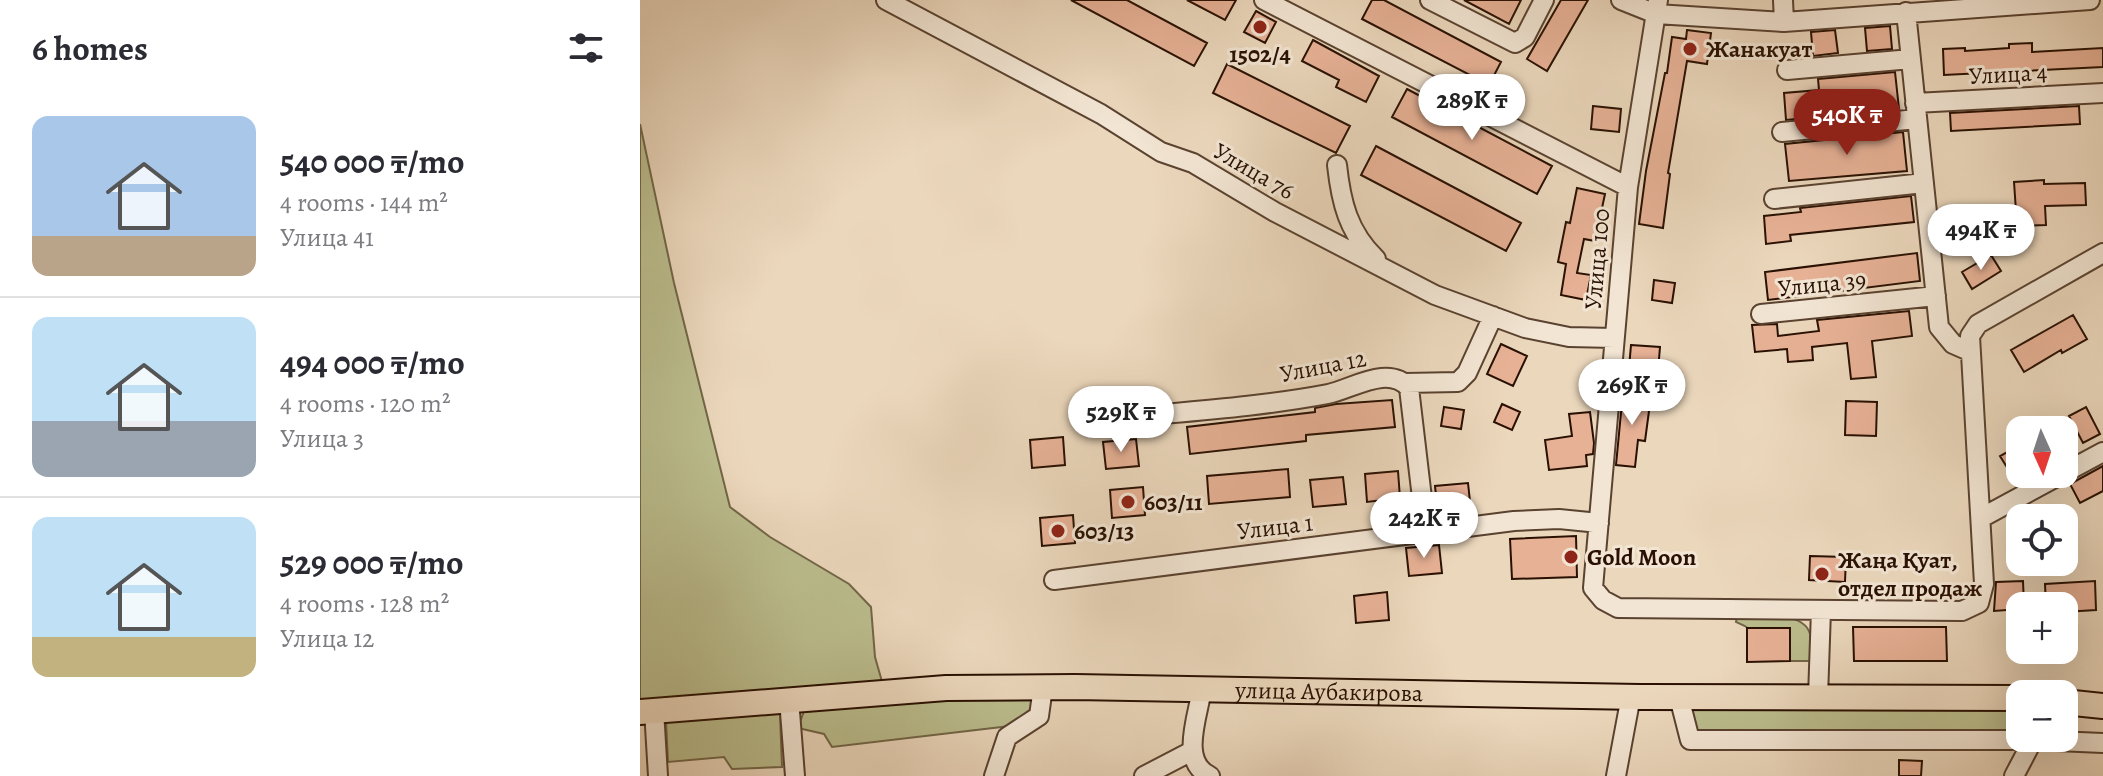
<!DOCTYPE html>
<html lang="en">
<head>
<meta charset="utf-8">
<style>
  body { margin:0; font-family:Alegreya,serif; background:#f7f7f7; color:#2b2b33; height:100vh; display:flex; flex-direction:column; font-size:30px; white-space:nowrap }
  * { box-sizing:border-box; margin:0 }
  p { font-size:26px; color:#7c7c81 }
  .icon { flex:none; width:44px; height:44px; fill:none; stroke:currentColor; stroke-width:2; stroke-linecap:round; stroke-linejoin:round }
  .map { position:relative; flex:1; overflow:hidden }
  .drawer { display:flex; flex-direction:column; background:#fff; width:640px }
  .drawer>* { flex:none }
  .needle { width:52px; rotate:177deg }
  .controls { position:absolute; left:1366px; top:416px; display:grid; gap:16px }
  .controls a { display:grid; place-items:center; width:72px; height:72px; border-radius:16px; background:#fff; box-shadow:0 8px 32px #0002; font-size:40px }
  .price { position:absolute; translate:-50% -68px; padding:0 18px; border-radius:28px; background:#fff; color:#222; font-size:26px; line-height:52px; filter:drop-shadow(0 2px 4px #0008) }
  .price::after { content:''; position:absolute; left:50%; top:48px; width:24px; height:18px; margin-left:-12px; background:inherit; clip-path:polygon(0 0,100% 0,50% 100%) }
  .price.on { background:#8f2418; color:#fff }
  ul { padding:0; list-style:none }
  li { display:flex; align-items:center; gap:24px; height:200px; padding:0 32px }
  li+li { border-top:2px solid #e1e1e2 }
  li span { display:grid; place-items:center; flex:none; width:224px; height:160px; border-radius:16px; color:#555 }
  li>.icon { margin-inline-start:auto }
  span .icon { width:96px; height:96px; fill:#fffc; stroke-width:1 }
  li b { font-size:34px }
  h2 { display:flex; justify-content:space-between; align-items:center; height:96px; padding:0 32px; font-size:34px }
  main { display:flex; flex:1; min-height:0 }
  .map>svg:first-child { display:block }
  .green { fill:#bbbd8e; stroke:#726648; stroke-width:2 }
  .building { fill:#e7b196; stroke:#291002; stroke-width:2 }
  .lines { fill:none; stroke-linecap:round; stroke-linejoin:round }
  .minor-casing { stroke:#5a4230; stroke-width:22 }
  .major-casing { stroke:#291002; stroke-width:28 }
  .minor { stroke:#f2e5d3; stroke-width:18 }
  .major { stroke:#ebd7bc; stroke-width:24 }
  .poi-dot { fill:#8f2418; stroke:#f2e5d3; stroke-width:3 }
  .labels { text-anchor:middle; stroke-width:6; stroke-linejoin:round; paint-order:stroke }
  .poi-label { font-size:24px; font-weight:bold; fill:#291002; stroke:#f2e5d3; text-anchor:start }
  .street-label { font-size:24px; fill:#291002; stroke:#f2e5d3 }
</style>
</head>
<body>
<main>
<section class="drawer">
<h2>6 homes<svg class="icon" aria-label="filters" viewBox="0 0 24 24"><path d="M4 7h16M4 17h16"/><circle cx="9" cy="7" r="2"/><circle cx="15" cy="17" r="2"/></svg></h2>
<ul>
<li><span style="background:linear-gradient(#a9c7e8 75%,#b9a48a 0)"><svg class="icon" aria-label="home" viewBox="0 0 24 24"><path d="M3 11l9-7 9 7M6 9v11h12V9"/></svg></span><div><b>540 000 ₸/mo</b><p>4 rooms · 144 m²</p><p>Улица 41</p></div></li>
<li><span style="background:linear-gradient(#bfe0f5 65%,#9aa5b1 0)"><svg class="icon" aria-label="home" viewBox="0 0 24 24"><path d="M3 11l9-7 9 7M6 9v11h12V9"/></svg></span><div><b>494 000 ₸/mo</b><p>4 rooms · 120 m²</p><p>Улица 3</p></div></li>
<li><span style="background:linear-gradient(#bfe0f5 75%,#c2b280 0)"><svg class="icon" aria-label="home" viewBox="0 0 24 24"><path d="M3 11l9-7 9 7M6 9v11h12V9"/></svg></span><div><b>529 000 ₸/mo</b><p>4 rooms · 128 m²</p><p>Улица 12</p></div></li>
</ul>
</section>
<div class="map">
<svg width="1463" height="776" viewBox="0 0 1463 776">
  <rect width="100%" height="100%" fill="#ebd7bc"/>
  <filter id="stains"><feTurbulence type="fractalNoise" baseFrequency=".0025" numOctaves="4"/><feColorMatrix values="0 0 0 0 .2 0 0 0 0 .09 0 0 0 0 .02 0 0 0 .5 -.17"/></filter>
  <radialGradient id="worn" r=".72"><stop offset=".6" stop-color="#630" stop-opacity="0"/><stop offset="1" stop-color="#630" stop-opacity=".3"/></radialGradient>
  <path class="green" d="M0,124L34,283L90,507L130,537L209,584L231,607L235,657L245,692L0,712Z
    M1097,616C1116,616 1164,610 1170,634C1172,642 1170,653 1171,661H1150L1105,626L1096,622Z
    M391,691V709L370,726L192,747L184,734L158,728L164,711Z
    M1052,706L1380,710V736L1054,733Z
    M140,713L142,767L92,769L84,757L28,762L26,721Z"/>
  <path class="building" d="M431,0H487L567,43L554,66Z
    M547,0H596L585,20Z
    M732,0H744L861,62L849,85L722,19Z
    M824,0H881L869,24Z
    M921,0H948L907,71L887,59Z
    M616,11L636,22L625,43L604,32Z
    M1250,26L1252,49L1227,51L1225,28Z
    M1047,30L1071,33L1067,64L1047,61L1028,173L1030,174L1023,228L999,224L1006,171L1025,73H1027L1032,37L1046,39Z
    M1195,30L1198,53L1173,56L1171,32Z
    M673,40L739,76L726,102L696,87L699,80L662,61Z
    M1392,43V52L1463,48V67L1304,75L1303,49L1325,48V51L1369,48V44Z
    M587,64L710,126L696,153L573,93Z
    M1255,72L1259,109L1146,120L1144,93L1179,90L1178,79Z
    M767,89L912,166L897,194L752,117Z
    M953,106L981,109L979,132L951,129Z
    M1439,106L1440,124L1311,131L1310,113Z
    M1263,132L1267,171L1149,181L1145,144Z
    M736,146L881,223L866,251L721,175Z
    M1404,180V184L1445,183L1446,205L1405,206L1406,225L1377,226L1374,182Z
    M937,188L965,194L955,241L944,239L937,273L951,275L946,300L921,295L926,264L918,262L926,222L930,223Z
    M1271,196L1274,222L1150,235L1151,241L1126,244L1124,216L1161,212L1160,208Z
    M1316,215H1342L1343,239L1317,240Z
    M1277,253L1280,281L1128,300L1125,272Z
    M1351,255L1361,271L1332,289L1322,272Z
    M1014,280L1035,283L1032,303L1012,300Z
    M1269,311L1272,336L1232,341L1236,377L1211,379L1207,343L1172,347L1173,360L1148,362L1147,349L1115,352L1112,325L1137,324L1138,336L1179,331L1177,320Z
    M1433,315L1447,339L1422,353L1421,350L1384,372L1371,350Z
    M861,344L887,356L873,386L847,374Z
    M991,345L1020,347L1018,371L989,368Z
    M983,392L1011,396L1005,441L998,440L995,467L976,465Z
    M752,400L755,427L666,435V441L550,454L547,427L675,412V408L696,404Z
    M1206,401L1237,402L1236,436L1205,435Z
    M862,404L880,412L872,430L854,422Z
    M804,407L824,410L821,429L801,426Z
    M1446,407L1460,434L1443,443L1429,416Z
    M950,412L954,443L953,454L946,455L947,466L909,470L905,440L932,436L929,414Z
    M423,437L425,465L392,468L390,440Z
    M496,439L499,466L466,469L463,442Z
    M1380,445V473L1373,477L1360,456Z
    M1463,466V491L1440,503L1430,484Z
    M648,469L650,497L569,504L567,476Z
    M758,471L760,498L727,502L725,474Z
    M703,477L706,504L673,507L670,480Z
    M828,483L831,511L798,514L795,486Z
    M503,487L505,515L472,518L470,490Z
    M433,515L435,543L402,546L400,518Z
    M936,536L937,577L872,579L870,539Z
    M799,545L802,573L769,576L766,548Z
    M1170,556L1206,557L1205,582L1169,580Z
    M1383,581L1384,606H1380V609L1354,611L1356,582Z
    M1455,581L1456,610L1424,612V606H1406L1405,584Z
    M747,592L749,620L716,623L714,596Z
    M1213,627H1306L1307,661H1214Z
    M1107,628H1150V661L1107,662Z
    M1259,760L1282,761L1281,776H1259Z"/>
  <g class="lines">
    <g class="minor-casing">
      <path id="minor" d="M246,0L461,114L521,152L553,163L635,212L795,295L885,328L929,337L974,338
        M624,0L988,187
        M790,0L875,43L885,37L904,0
        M981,0L1016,14L1144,22L1450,0
        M1018,0L988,187L953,588L963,600L978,608L1322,611L1339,603L1344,584L1330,336L1338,324L1463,253
        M1143,0L1144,22
        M1266,12L1299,327L1313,344L1329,351
        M1147,70L1271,59
        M1275,103L1463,93
        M1142,132L1277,119
        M697,165C701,202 708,232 736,259
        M1134,199L1284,183
        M1121,314L1296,296
        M765,383L818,382L827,373L853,316
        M460,420C535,412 614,408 688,394C712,389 749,364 769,388L786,532
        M1424,473L1463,452
        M1341,518L1422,474
        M414,580L874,521L919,519L959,523
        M562,689C558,716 539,762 570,776
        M1039,697L1050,740H1393L1463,743
        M1178,697L1181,610
        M149,699L155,776
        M14,710L18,776
        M354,776L367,737L399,716L403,687
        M504,776L552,751
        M976,776L991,696
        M1374,776L1394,738"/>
    </g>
    <g class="major-casing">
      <g id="major">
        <path d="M1424,702L1463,706"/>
        <path id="s1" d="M0,712L306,688L435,687L1000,697L1380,698"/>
      </g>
    </g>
    <use href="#minor" class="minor"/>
    <use href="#major" class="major"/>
  </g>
  <g class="poi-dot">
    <circle cx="620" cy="27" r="8"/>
    <circle cx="1050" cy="49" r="8"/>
    <circle cx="488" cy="502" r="8"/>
    <circle cx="418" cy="531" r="8"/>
    <circle cx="931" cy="557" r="8"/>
    <circle cx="1182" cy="574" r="8"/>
  </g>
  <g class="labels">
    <g class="poi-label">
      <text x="1066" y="57">Жанакуат</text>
      <text x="620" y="62" text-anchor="middle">1502/4</text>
      <text x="504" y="510">603/11</text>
      <text x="434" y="539">603/13</text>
      <text x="947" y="565">Gold Moon</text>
      <text x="1198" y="568">Жаңа Қуат,<tspan x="1198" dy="28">отдел продаж</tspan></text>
    </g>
    <g class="street-label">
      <text transform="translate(1368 74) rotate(-3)" y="8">Улица 4</text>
      <text transform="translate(614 171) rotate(30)" y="8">Улица 76</text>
      <text transform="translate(957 259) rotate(-85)" y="8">Улица 100</text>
      <text transform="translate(1182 284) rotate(-6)" y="8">Улица 39</text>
      <text transform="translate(683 366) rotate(-11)" y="8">Улица 12</text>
      <text transform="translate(635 527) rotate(-7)" y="8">Улица 1</text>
      <text dy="8" stroke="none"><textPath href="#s1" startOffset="690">улица Аубакирова</textPath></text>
    </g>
  </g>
  <rect width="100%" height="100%" filter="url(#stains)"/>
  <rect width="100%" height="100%" fill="url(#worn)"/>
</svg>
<div class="controls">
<a><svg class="needle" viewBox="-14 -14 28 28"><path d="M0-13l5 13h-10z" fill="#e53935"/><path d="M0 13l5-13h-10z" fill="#7c7c81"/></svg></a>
<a><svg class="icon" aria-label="locate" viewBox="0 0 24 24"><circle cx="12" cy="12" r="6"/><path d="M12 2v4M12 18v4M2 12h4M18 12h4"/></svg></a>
<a>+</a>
<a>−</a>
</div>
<b class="price" style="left:832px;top:142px">289K ₸</b>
<b class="price on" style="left:1207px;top:157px">540K ₸</b>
<b class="price" style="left:1341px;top:272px">494K ₸</b>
<b class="price" style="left:992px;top:427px">269K ₸</b>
<b class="price" style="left:481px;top:454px">529K ₸</b>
<b class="price" style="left:784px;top:560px">242K ₸</b>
</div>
</main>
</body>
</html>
